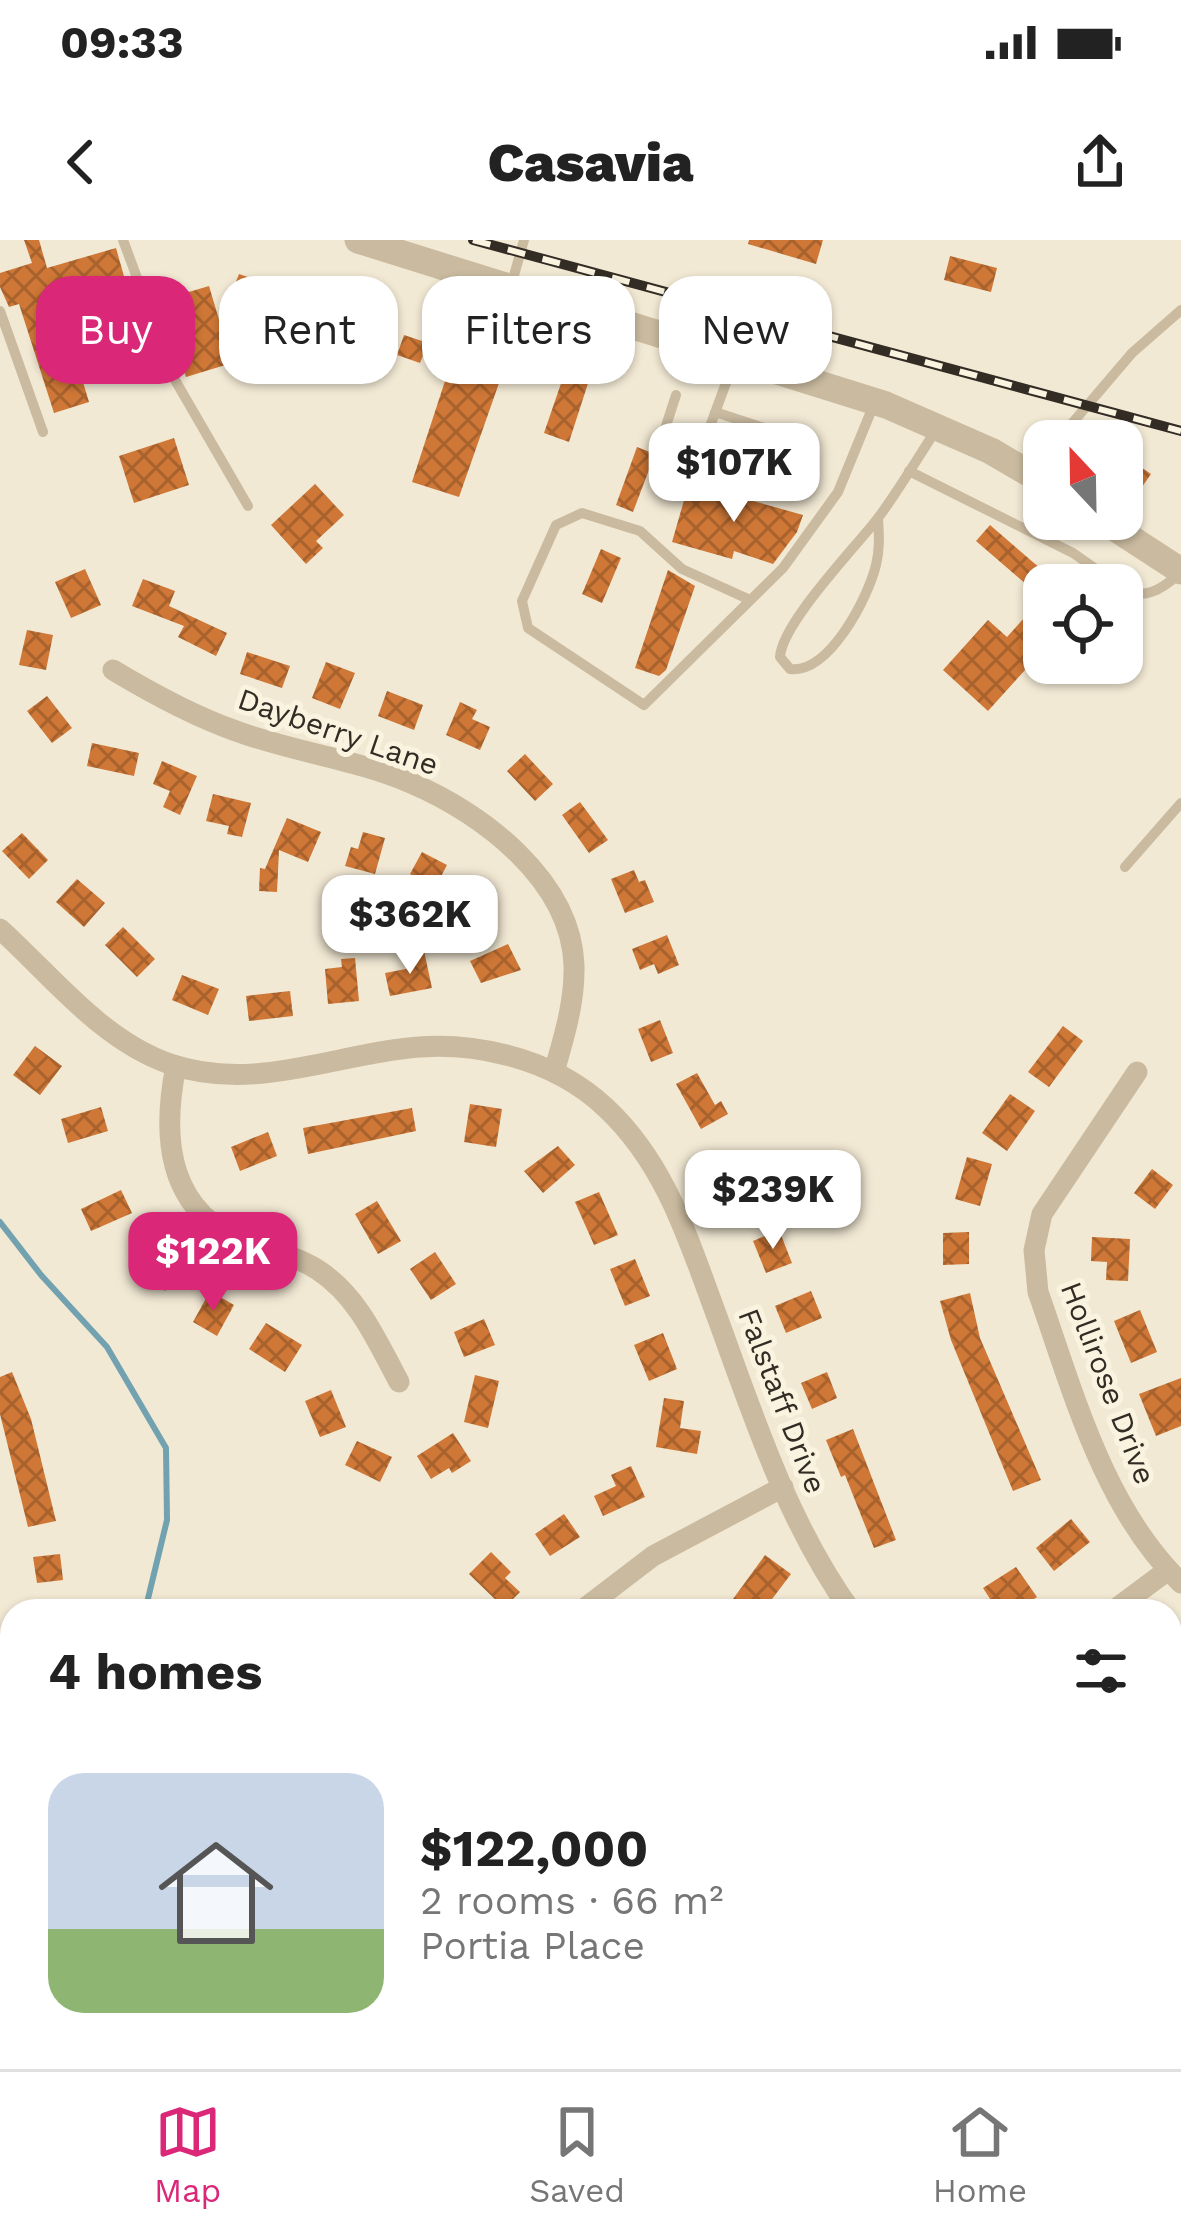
<!DOCTYPE html>
<html lang="en">
<head>
<meta charset="utf-8">
<style>
  body { margin:0; font-family:"Work Sans",sans-serif; background:#f6f6f6; color:#222; height:100vh; display:flex; flex-direction:column; font-size:45px; white-space:nowrap }
  * { box-sizing:border-box; margin:0 }
  p { font-size:39px; color:#767676 }
  .icon { flex:none; width:66px; height:66px; fill:none; stroke:currentColor; stroke-width:2; stroke-linecap:round; stroke-linejoin:round }
  .map { position:relative; flex:1; overflow:hidden }
  .drawer { position:absolute; left:0px; top:1359px; width:1182px; height:471px; display:flex; flex-direction:column; background:#fff; border-radius:36px 36px 0 0; box-shadow:0 3px 9px #0004 }
  .drawer>* { flex:none }
  .hud { position:absolute; left:36px; top:36px; width:1110px; height:108px; display:flex; gap:24px }
  .needle { width:78px; rotate:338deg }
  .controls { position:absolute; left:1023px; top:180px; display:grid; gap:24px }
  .controls a { display:grid; place-items:center; width:120px; height:120px; border-radius:24px; background:#fff; box-shadow:0 3px 9px #0004; font-size:60px }
  .price { position:absolute; translate:-50% -102px; padding:0 27px; border-radius:24px; background:#fff; color:#222; font-size:39px; line-height:78px; filter:drop-shadow(0 3px 6px #0008) }
  .price::after { content:''; position:absolute; left:50%; top:72px; width:36px; height:27px; margin-left:-18px; background:inherit; clip-path:polygon(0 0,100% 0,50% 100%) }
  .price.active { background:#db2777; color:#fff }
  ul { padding:0; list-style:none }
  li { display:flex; align-items:center; gap:36px; height:300px; padding:0 48px }
  li+li { border-top:3px solid #e0e0e0 }
  li span { display:grid; place-items:center; flex:none; width:336px; height:240px; border-radius:36px; color:#555 }
  li>.icon { margin-inline-start:auto }
  span .icon { width:144px; height:144px; fill:#fffc; stroke-width:1 }
  li b { font-size:51px }
  h2 { display:flex; justify-content:space-between; align-items:center; height:144px; padding:0 48px; font-size:51px }
  .pill { padding:0 42px; border-radius:36px; background:#fff; box-shadow:0 3px 9px #0004; font-size:42px; line-height:108px }
  .pill.active { background:#db2777; color:#fff }
  .status { display:flex; justify-content:space-between; align-items:center; height:84px; padding:0 60px; background:#fff; direction:ltr }
  .status svg { height:33px; fill:currentColor }
  header { display:flex; justify-content:space-between; align-items:center; height:156px; padding:0 48px; background:#fff; font-size:54px; font-weight:800 }
  .tab-bar { display:flex; justify-content:space-around; align-items:center; height:168px; border-top:3px solid #e0e0e0; background:#fff; font-size:33px; color:#767676 }
  .tab-bar a { display:grid; justify-items:center; gap:6px }
  .tab-bar .active { color:#db2777 }
  .map>svg:first-child { display:block }
  .lines { fill:none; stroke-linecap:round; stroke-linejoin:round }
  .stream { stroke:#72a2b0; stroke-width:6 }
  .building { fill:url(#building-cross-hatch) }
  .service { stroke:#cabba0; stroke-width:10 }
  .minor { stroke:#cabba0; stroke-width:21 }
  .tertiary { stroke:#cabba0; stroke-width:27 }
  .rail-casing { stroke:#332c24; stroke-width:10 }
  .rail { stroke:#faf3e0; stroke-width:6; stroke-dasharray:18; stroke-linecap:butt }
  .labels { text-anchor:middle; stroke-width:10; stroke-linejoin:round; paint-order:stroke }
  .street-label { font-size:30px; fill:#332c24; stroke:#faf3e0 }
</style>
</head>
<body>
<div class="status"><b>09:33</b><svg viewBox="0 0 49 12"><path d="M0 12V9h3v3zM5 12V6h3v6zM10 12V3h3v9zM15 12V0h3v12zM26 1h20v11H26zM47 4h2v5h-2z"/></svg></div>
<header><svg class="icon" aria-label="back" viewBox="0 0 24 24"><path d="M15 5l-7 7 7 7"/></svg>Casavia<svg class="icon" aria-label="share" viewBox="0 0 24 24"><path d="M12 15V3M7 8l5-5 5 5M5 13v7h14v-7"/></svg></header>
<div class="map">
<svg width="1181" height="1829" viewBox="0 0 1181 1829">
  <defs>
    <pattern id="building-cross-hatch" width="8" height="8" patternUnits="userSpaceOnUse" patternTransform="scale(3)"><rect width="8" height="8" fill="#ce7736"/><path d="M0 0l8 8M0 8l8-8" fill="none" stroke="#a8622d"/></pattern>
  </defs>
  <rect width="100%" height="100%" fill="#f2e9d4"/>
  <g class="lines">
    <path class="stream" d="M0,982L41,1035L107,1107L166,1208L167,1280L145,1371
      M332,1818L335,1829"/>
  </g>
  <path class="building" d="M24,0H39L47,28L116,8L133,68L119,72L131,114L79,129L89,162L54,173L19,64L9,67L0,47V33L32,23Z
    M749,0H823L816,24L748,4Z
    M950,16L997,28L991,52L944,40Z
    M239,34L286,50L280,68L232,52Z
    M209,46L232,123L186,137L162,60Z
    M326,62L353,71L345,93L318,85Z
    M462,89L495,99L488,121L505,126L459,257L412,242Z
    M404,95L428,103L420,123L397,115Z
    M568,123L592,131L569,202L544,193Z
    M174,198L189,245L134,263L119,216Z
    M728,199L765,217L754,240L716,222Z
    M637,207L655,214L633,272L616,265Z
    M1122,214L1151,234L1135,257L1122,248Z
    M689,243L803,275L797,292L773,324L734,311L732,319L672,302Z
    M315,244L344,275L316,301L323,308L306,324L271,285Z
    M990,285L1056,342L1070,327L1090,345H1044V409L988,471L943,430L988,380L1007,397L1042,358L976,301Z
    M601,309L621,318L602,363L582,354Z
    M85,329L101,365L71,378L55,342Z
    M668,330L695,346L666,430L659,436L635,428Z
    M143,339L175,351L169,366L227,393L216,416L178,397L184,386L132,366Z
    M27,390L53,395L46,430L19,425Z
    M247,412L290,426L282,448L240,434Z
    M326,422L355,433L340,469L312,458Z
    M387,451L423,465L414,490L378,476Z
    M47,456L72,488L52,503L27,471Z
    M460,462L477,470L472,479L490,487L480,510L446,495Z
    M92,503L139,513L134,536L87,526Z
    M525,514L553,544L535,561L507,531Z
    M162,521L197,536L180,575L163,567L170,551L153,544Z
    M213,554L251,563L242,597L227,594L229,586L206,581Z
    M580,562L608,600L589,613L562,575Z
    M287,578L321,592L308,622L279,610L277,652L259,651L260,628L265,629Z
    M363,592L385,598L375,634L345,626L351,607L358,609Z
    M22,593L48,620L29,639L2,611Z
    M422,612L447,625L435,648L410,634Z
    M634,630L639,642L645,640L654,662L625,673L611,639Z
    M77,639L105,663L84,687L56,662Z
    M123,687L155,719L137,737L105,705Z
    M667,695L679,725L658,734L654,724L640,730L632,709Z
    M508,704L521,730L481,743L470,721Z
    M424,711L432,748L390,756L385,733L411,728L409,714Z
    M355,718L359,761L328,764L325,729L342,727L341,719Z
    M182,735L219,749L208,775L172,760Z
    M290,751L293,776L249,781L246,756Z
    M660,780L673,813L651,822L638,789Z
    M1063,786L1083,801L1049,847L1028,832Z
    M35,806L62,826L40,855L13,835Z
    M697,833L715,865L721,861L728,874L701,889L676,844Z
    M1010,854L1035,871L1007,911L982,893Z
    M470,864L502,869L496,907L464,902Z
    M101,867L108,891L68,903L61,879Z
    M412,868L416,891L308,914L303,888Z
    M268,892L277,916L240,931L231,907Z
    M558,906L575,925L543,953L524,931Z
    M749,911L768,959L744,969L729,931L739,927L735,917Z
    M967,917L992,924L980,966L955,959Z
    M1152,929L1173,945L1155,969L1134,953Z
    M121,950L132,973L91,991L81,969Z
    M599,952L618,995L594,1005L575,962Z
    M377,961L401,1001L378,1014L355,974Z
    M779,990L792,1023L766,1033L753,1001Z
    M969,992V1024L943,1025V993Z
    M1092,997L1130,999L1128,1041L1106,1040L1107,1022L1091,1021Z
    M148,1000L182,1034L165,1051L131,1016Z
    M435,1012L456,1044L431,1060L410,1029Z
    M635,1019L650,1056L625,1066L610,1029Z
    M210,1051L234,1065L217,1096L193,1082Z
    M811,1051L822,1078L786,1093L775,1066Z
    M970,1053L980,1098L1041,1240L1013,1251L951,1100L940,1061Z
    M1140,1070L1157,1112L1131,1123L1114,1081Z
    M484,1079L495,1105L464,1117L454,1092Z
    M266,1083L302,1105L285,1132L249,1109Z
    M663,1093L677,1129L649,1141L634,1105Z
    M12,1132L31,1179L56,1281L28,1287L0,1174V1137Z
    M827,1132L837,1158L812,1169L801,1143Z
    M475,1135L499,1141L488,1188L464,1182Z
    M1181,1138V1186L1156,1196L1139,1154Z
    M331,1150L346,1187L320,1197L305,1161Z
    M664,1158L684,1161L680,1188L701,1191L697,1214L656,1207Z
    M853,1189L896,1300L874,1308L845,1235L841,1237L826,1200Z
    M453,1193L471,1221L452,1233L449,1228L431,1239L417,1216Z
    M357,1201L392,1217L380,1242L345,1225Z
    M631,1226L645,1257L603,1276L594,1256L616,1246L611,1235Z
    M564,1274L580,1297L550,1316L535,1294Z
    M1071,1279L1090,1302L1054,1331L1036,1308Z
    M491,1312L511,1332L505,1338L520,1352L504,1368L469,1334Z
    M60,1314L63,1340L37,1343L33,1317Z
    M765,1315L791,1334L763,1371H750L733,1359Z
    M1016,1327L1037,1357L1015,1371H998L983,1348Z"/>
  <g class="lines">
    <path class="service" d="M123,0L175,140L248,266
      M511,46L524,0
      M0,71L43,192
      M676,155L664,192L704,203L734,121
      M715,172L813,204
      M1057,201L1132,113L1181,70
      M909,231L1073,313L1119,345
      M878,278C879,295 880,309 876,325C868,358 829,434 790,429L780,417C782,383 855,308 878,278C899,250 917,219 936,190
      M1122,347C1143,362 1162,349 1179,334
      M748,359L682,329L640,291L582,273L556,285L522,361L528,388L644,465L783,328L838,252L874,164
      M1125,627L1181,563"/>
    <path class="minor" d="M113,430C153,454 193,476 236,491C293,512 355,519 411,543C482,573 571,640 574,725C575,762 564,797 554,832
      M0,689C52,736 101,800 170,824C246,850 318,821 393,810C466,798 551,816 606,868C668,926 690,1005 719,1082C755,1181 789,1285 851,1371
      M176,826C161,900 168,973 249,1004C273,1012 297,1016 318,1030C358,1056 377,1101 399,1142
      M1137,832L1042,974L1034,1010L1038,1052C1073,1151 1103,1267 1181,1343
      M581,1371L653,1316L783,1247
      M1113,1371L1168,1330
      M0,1439L12,1510
      M1170,1758L1181,1746
      M0,1803L12,1801
      M69,1818L71,1829
      M465,1818L467,1829
      M1105,1829L1115,1818"/>
    <path class="tertiary" d="M358,0L886,165L991,211L1044,242
      M1101,279L1181,331"/>
    <g class="rail-casing">
      <path id="rail" d="M473,0L1181,191"/>
    </g>
    <use href="#rail" class="rail"/>
  </g>
  <g class="labels">
    <g class="street-label">
      <text transform="translate(338 492) rotate(19)" y="10">Dayberry Lane</text>
      <text transform="translate(1108 1143) rotate(69)" y="10">Hollirose Drive</text>
      <text transform="translate(782 1161) rotate(69)" y="10">Falstaff Drive</text>
    </g>
  </g>
</svg>
<div class="controls">
<a><svg class="needle" viewBox="-14 -14 28 28"><path d="M0-13l5 13h-10z" fill="#e53935"/><path d="M0 13l5-13h-10z" fill="#767676"/></svg></a>
<a><svg class="icon" aria-label="locate" viewBox="0 0 24 24"><circle cx="12" cy="12" r="6"/><path d="M12 2v4M12 18v4M2 12h4M18 12h4"/></svg></a>
</div>
<b class="price" style="left:734px;top:285px">$107K</b>
<b class="price" style="left:410px;top:737px">$362K</b>
<b class="price" style="left:773px;top:1012px">$239K</b>
<b class="price active" style="left:213px;top:1074px">$122K</b>
<div class="hud">
<a class="pill active">Buy</a>
<a class="pill">Rent</a>
<a class="pill">Filters</a>
<a class="pill">New</a>
</div>
<section class="drawer">
<h2>4 homes<svg class="icon" aria-label="filters" viewBox="0 0 24 24"><path d="M4 7h16M4 17h16"/><circle cx="9" cy="7" r="2"/><circle cx="15" cy="17" r="2"/></svg></h2>
<ul>
<li><span style="background:linear-gradient(#c9d6e8 65%,#8fb573 0)"><svg class="icon" aria-label="home" viewBox="0 0 24 24"><path d="M3 11l9-7 9 7M6 9v11h12V9"/></svg></span><div><b>$122,000</b><p>2 rooms · 66 m²</p><p>Portia Place</p></div></li>
</ul>
</section>
</div>
<nav class="tab-bar">
<a class="active"><svg class="icon" aria-label="map" viewBox="0 0 24 24"><path d="M3 6l6-2 6 2 6-2v14l-6 2-6-2-6 2zM9 4v14M15 6v14"/></svg>Map</a>
<a><svg class="icon" aria-label="saved" viewBox="0 0 24 24"><path d="M7 4h10v16l-5-4-5 4z"/></svg>Saved</a>
<a><svg class="icon" aria-label="home" viewBox="0 0 24 24"><path d="M3 11l9-7 9 7M6 9v11h12V9"/></svg>Home</a>
</nav>
</body>
</html>
